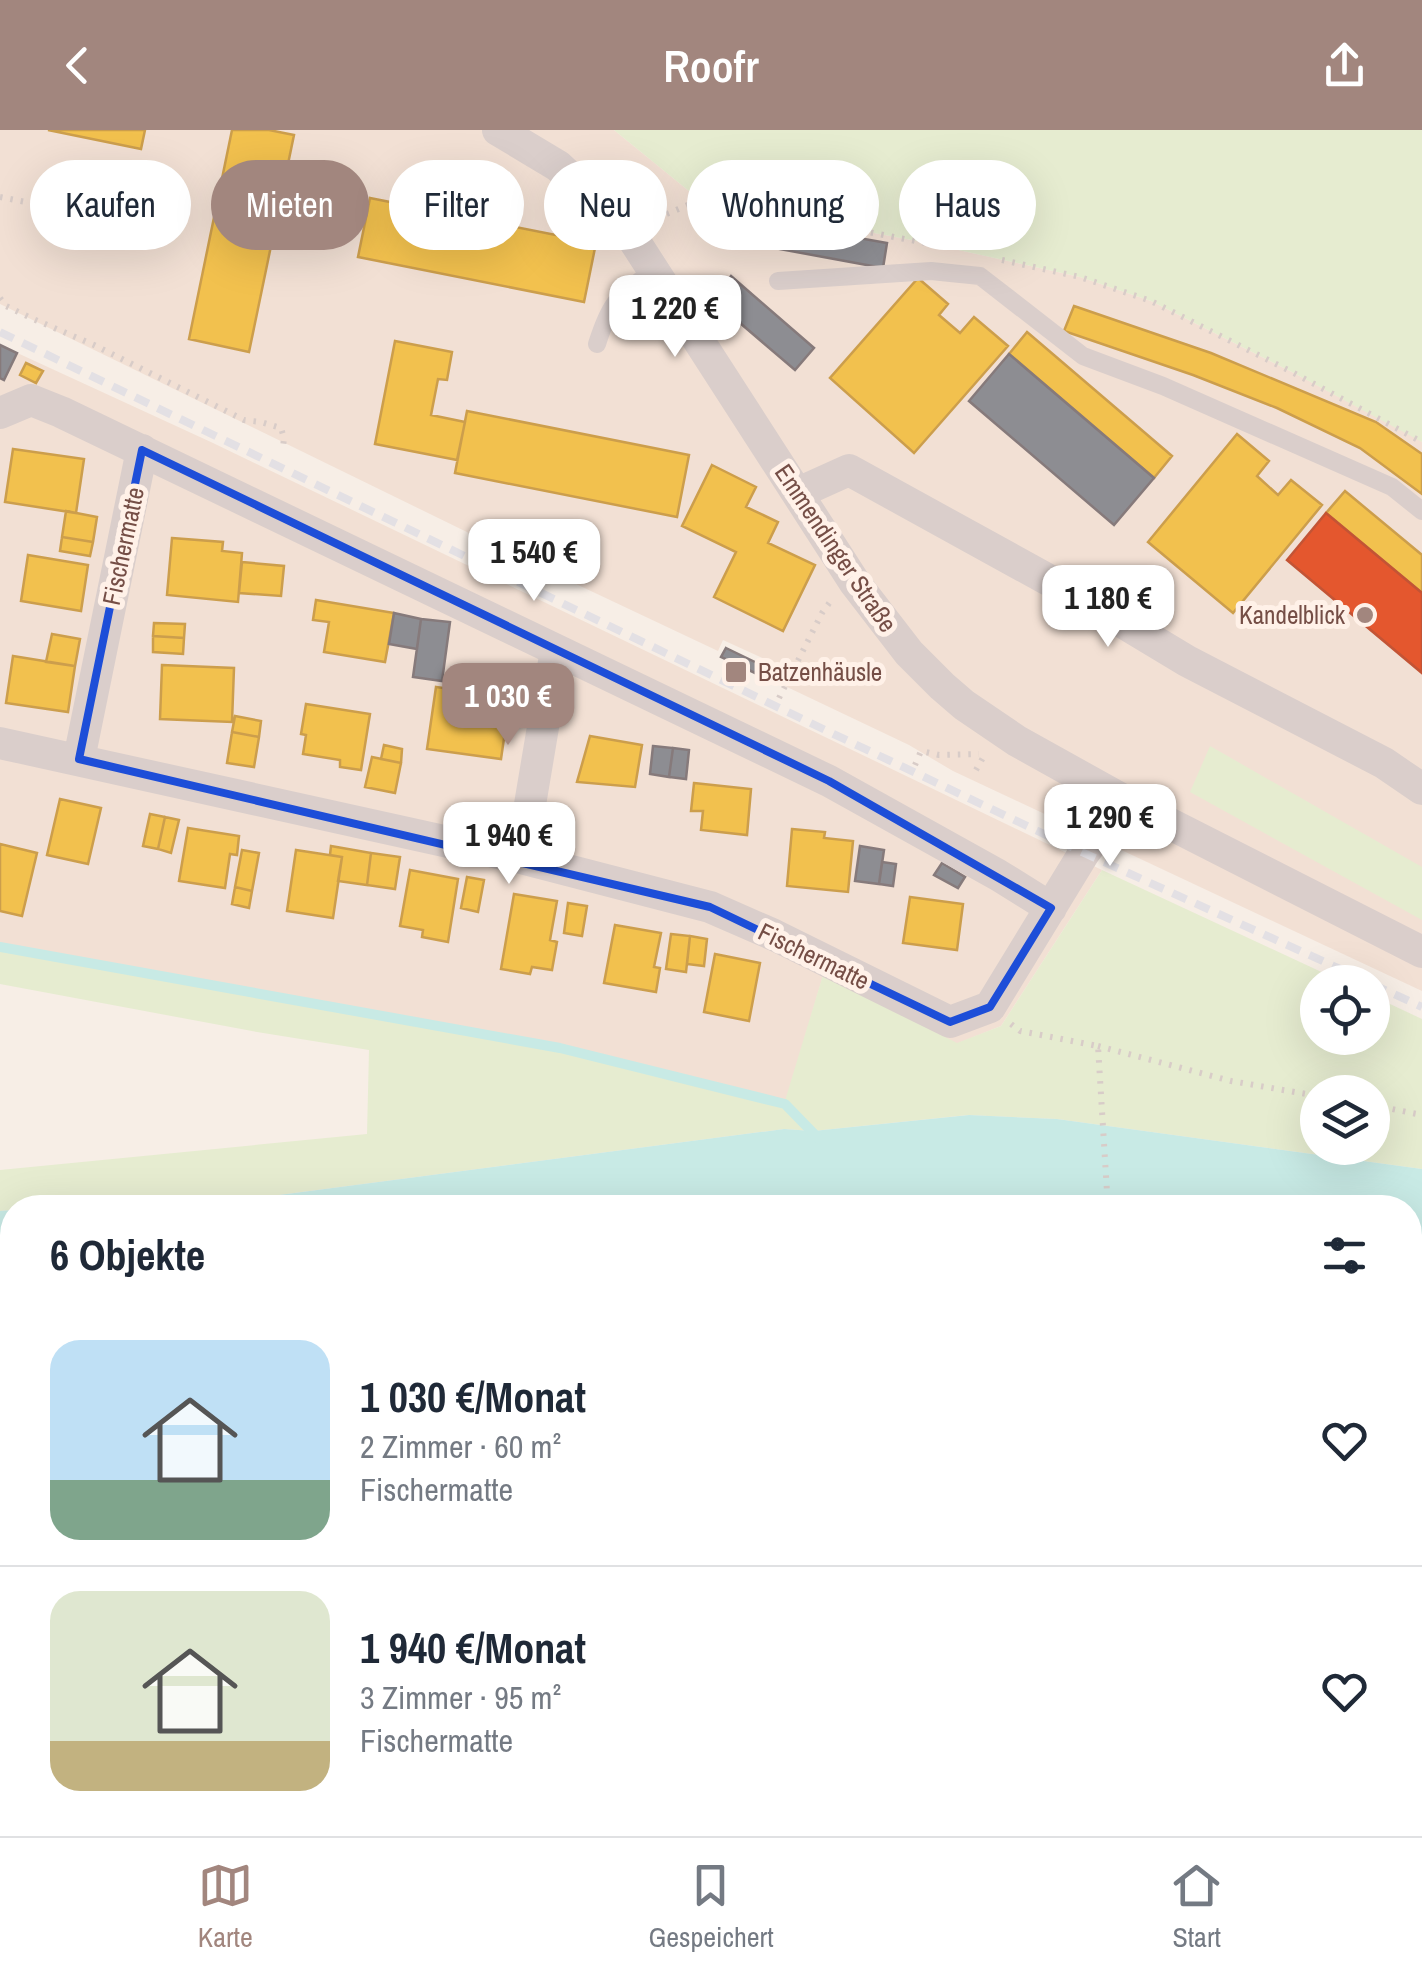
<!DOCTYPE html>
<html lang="de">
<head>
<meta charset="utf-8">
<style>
  body { margin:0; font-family:"Archivo Narrow",sans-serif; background:#f2f2f3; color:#1f2937; height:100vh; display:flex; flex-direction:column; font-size:38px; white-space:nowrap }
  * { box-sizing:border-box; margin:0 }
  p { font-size:32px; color:#747a83 }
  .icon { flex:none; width:55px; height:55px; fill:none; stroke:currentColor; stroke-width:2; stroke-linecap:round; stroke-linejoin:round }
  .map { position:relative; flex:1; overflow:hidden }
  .sheet { position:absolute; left:0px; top:1065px; width:1422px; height:642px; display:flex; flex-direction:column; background:#fff; border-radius:40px 40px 0 0; box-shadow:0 10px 40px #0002 }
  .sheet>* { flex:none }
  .hud { position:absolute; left:30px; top:30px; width:1362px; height:90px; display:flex; gap:20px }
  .fabs { position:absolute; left:1300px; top:835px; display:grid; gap:20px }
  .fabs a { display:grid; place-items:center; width:90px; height:90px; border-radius:50%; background:#fff; box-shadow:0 10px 40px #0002; font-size:50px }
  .price { position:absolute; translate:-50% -85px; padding:0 22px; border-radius:20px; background:#fff; color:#222; font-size:32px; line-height:65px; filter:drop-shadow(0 2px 5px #0008) }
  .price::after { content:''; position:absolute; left:50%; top:60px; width:30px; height:22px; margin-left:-15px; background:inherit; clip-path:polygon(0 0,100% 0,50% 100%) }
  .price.selected { background:#a2867e; color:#fff }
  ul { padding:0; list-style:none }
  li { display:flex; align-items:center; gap:30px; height:250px; padding:0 50px }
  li+li { border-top:2px solid #e0e1e3 }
  li span { display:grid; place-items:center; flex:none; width:280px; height:200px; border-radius:30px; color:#555 }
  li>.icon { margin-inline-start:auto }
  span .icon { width:120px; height:120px; fill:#fffc; stroke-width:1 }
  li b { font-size:42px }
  h2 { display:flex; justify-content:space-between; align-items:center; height:120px; padding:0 50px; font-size:42px }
  .chip { padding:0 35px; border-radius:45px; background:#fff; box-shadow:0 10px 40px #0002; font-size:35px; line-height:90px }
  .chip.selected { background:#a2867e; color:#fff }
  header { display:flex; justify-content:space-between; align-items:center; height:130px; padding:0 50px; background:#a2867e; color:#fff; font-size:45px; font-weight:600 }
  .tabs { display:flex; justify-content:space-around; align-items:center; height:140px; border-top:2px solid #e0e1e3; background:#fff; font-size:28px; color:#747a83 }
  .tabs a { display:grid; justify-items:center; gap:5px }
  .tabs .selected { color:#a2867e }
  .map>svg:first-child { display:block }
  .residential { fill:#f2e0d4 }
  .industrial { fill:#eaded7 }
  .green { fill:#e6ecd0; fill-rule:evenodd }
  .water { fill:#c8eae5 }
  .homes { fill:#f2c14e; stroke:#cc9e4c; stroke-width:2.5 }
  .shops { fill:#e4572e; stroke:#c35435; stroke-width:2.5 }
  .public { fill:#17a398; stroke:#338a7f; stroke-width:2.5 }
  .industry { fill:#8d8d92; stroke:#867a7b; stroke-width:2.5 }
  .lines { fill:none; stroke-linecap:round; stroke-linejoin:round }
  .stream { stroke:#c8eae5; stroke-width:10 }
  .path { stroke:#d8ccc8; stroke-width:6; stroke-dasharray:2.5 8; stroke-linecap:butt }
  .lane { stroke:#dacecb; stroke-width:18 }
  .street { stroke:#dacecb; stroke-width:32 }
  .rail { stroke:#e3e0e4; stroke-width:8; stroke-dasharray:15 10; stroke-linecap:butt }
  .marked { fill:none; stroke:#1d4ed8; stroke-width:8; stroke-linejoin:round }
  .poi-dot { fill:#a2867e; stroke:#fff1e8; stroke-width:4 }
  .labels { text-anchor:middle; stroke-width:10; stroke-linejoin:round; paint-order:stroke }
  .street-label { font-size:25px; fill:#754e46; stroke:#fff1e8 }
  .poi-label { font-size:25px; fill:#754e46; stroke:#fff1e8; text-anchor:end }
</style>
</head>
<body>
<header><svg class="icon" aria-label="back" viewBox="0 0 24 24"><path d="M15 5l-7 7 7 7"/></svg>Roofr<svg class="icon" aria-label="share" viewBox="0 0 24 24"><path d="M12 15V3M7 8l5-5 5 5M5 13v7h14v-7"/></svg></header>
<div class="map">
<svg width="1422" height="1706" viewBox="0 0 1422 1706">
  <rect width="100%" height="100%" fill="#f7eee6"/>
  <path class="residential" d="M0,0H614L700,70L927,113L1080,147L1151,171L1292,242L1418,309L1422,312V861L953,641L909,615L766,547L769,531L723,510L718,521L523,429L526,415L481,393L473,405L0,174Z
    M0,215L213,313L1102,740L1001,896L956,914L823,846L785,974L560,918L0,817Z"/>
  <path class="industrial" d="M0,1321H12V1695H1410V1371L1422,1382V1706H0Z"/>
  <path class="green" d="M614,0H1422V312L1292,242L1151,171L1080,147L927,113L700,70Z
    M1210,616L1422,737V790L1190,662Z
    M1102,740L1343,852H1318V908H1372L1373,866L1422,889V1039L1057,989L968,985L813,1001L784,999L256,1068L158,1077L12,1078V1080L0,1081V1040L367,1004L369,920L257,902L0,854V817L560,918L784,974L823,845L957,913L1001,896ZM1318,962H1372V1018H1318Z
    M1410,1123L1422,1127V1382L1410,1371Z
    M12,1217V1321H0V1218Z"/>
  <path class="water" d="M969,985L1057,989L1422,1039V1127L1410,1123V1078L158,1077L256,1068L784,999L813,1001Z
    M12,1080V1217L0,1218V1081Z"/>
  <path class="homes" d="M48,0H145L141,19Z
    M232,0H269L294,5L249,222L189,209Z
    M370,68L596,113L584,172L358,127Z
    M918,148L948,174L939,185L960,203L974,187L1008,216L914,323L830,248Z
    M1074,176L1211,223L1376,292L1422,324V364L1360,318L1277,278L1193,245L1064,201Z
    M1027,202L1172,326L1154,348L1009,224Z
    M395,211L452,222L447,250L438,249L431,285L465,292L457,330L375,314Z
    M26,233L43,241L36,253L20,245Z
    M467,281L689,325L677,387L455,343Z
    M1237,304L1269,331L1257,346L1278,365L1291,350L1322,375L1233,483L1148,412Z
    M13,319L84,329L76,383L5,372Z
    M712,335L756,357L746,377L778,392L768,413L815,435L783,501L714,467L736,422L682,396Z
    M1345,361L1422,425V463L1326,383Z
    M66,381L97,387L93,412L62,407Z
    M62,407L93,412L90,426L60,421Z
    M172,408L223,412L222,421L242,423L238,472L167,465Z
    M28,425L88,435L81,481L21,471Z
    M242,432L284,436L281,466L239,463Z
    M316,470L394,483L385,532L324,522L329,492L313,490Z
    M154,493L185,494L184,508L153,506Z
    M52,504L80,509L75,536L46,532Z
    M153,506L184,508L183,524L153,522Z
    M13,526L75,536L68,582L6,573Z
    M162,535L234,538L232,592L160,589Z
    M436,557L510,567L501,629L427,619Z
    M306,574L370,584L361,640L340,637V630L303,624L306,605L301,604Z
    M235,586L261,591L259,607L232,602Z
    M232,602L259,607L254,637L227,633Z
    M590,606L642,615L635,657L577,652Z
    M384,615L402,619L401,633L381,629Z
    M372,627L401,633L395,663L365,657Z
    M694,653L751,659L747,705L701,700L703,681H691Z
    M60,669L101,678L88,734L47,725Z
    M150,684L165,687L158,719L143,716Z
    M165,687L179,690L171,723L158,719Z
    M188,698L239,706L237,725L230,724L225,758L179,751Z
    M792,699L825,702L824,708L853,711L848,762L787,756Z
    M0,714L37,723L22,786L0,781Z
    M331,716L371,723L367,755L338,751L342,727L330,725Z
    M242,720L259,723L252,761L235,757Z
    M296,720L342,727L333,788L287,781Z
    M371,723L400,727L395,759L367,755Z
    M410,740L458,749L448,812L422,807L423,800L400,796Z
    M467,747L484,750L478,782L461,778Z
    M235,757L252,761L249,778L232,774Z
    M514,764L557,771L550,810L557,812L552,840L532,837L530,844L501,839Z
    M910,767L963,774L957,820L903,813Z
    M568,773L587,776L582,806L564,803Z
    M615,795L661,803L654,837L660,838L656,862L604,853Z
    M671,804L690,806L686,842L666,839Z
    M690,806L707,809L704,836L687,834Z
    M715,824L760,833L749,891L704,882Z
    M0,1551L12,1552V1620H0Z
    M0,1666H12V1695H41V1706H0Z"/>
  <path class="shops" d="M1326,383L1422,463V543L1287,430Z
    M0,1335H12V1455H4L6,1501H0Z
    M173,1695H345V1706H174Z
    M580,1695H644L643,1706H580Z"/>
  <path class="public" d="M358,1695H456V1703L358,1701Z"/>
  <path class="industry" d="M724,84L887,113L883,138L720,108Z
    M731,146L814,218L795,240L712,169Z
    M0,215L17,223L4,250L0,248Z
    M1009,224L1154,348L1114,395L969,271Z
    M483,401L519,418L514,427L478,410Z
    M394,483L421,489L417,519L389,514Z
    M421,489L450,492L442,551L413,547Z
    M726,518L759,534L755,543L721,527Z
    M653,616L673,618L669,647L650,644Z
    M673,618L689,620L686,649L669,647Z
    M860,716L884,720L879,754L855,751Z
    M882,732L896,734L893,756L879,754Z
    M942,733L965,747L958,758L934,745Z
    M1418,1416L1422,1419V1598L1410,1618V1429Z
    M886,1695H948V1706H885Z"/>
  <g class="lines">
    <path class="stream" d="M0,817L560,918L785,974L819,1009
      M1410,1297L1422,1309"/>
    <path class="path" d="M0,67L128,92
      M657,88L700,70L931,114
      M1002,130L1080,147L1151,171L1292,242L1422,312
      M0,168L6,176L31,188L94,215L244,290L261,292L281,298L284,308L283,317
      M779,568L822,483L830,472
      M915,635L921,621L939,625L979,624
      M976,640L985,624
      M1011,894L1020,901L1098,916L1108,1078
      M1098,916L1231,951L1318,966
      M1372,975L1422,985
      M1410,1241L1422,1237
      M0,1306H12
      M1410,1353L1422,1364"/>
    <path class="lane" d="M778,151L931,141L980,146L1083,226L1163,256L1392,357L1422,381
      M597,214C611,170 617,168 653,141
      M0,1631H12
      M1410,1661L1422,1640
      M858,1706V1695
      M1384,1706L1391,1695"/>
    <path class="street" d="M498,0L558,36L628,101L855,453L909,523L942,556L964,575L1017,611L1123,670L1422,822
      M0,283L31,270L61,282L829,651L998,745L1051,778
      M798,363L849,340L1094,475L1187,531L1384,633L1422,659
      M0,613L521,728L710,777L774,805L950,892L990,877L1084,723L1123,670
      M79,629L142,320
      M521,728L556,520
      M77,1695V1706"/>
    <path class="rail" d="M0,202L821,598L1084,723L1369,852
      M1372,854L1422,877"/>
  </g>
  <path class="marked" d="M142,320L829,651L1051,778L990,877L950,892L710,777L79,629Z"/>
  <g class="poi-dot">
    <circle cx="1365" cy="485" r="10"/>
    <rect x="724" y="530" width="24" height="24" rx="5"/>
  </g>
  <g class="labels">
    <g class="street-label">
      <text transform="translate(123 416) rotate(-78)" y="9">Fischermatte</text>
      <text transform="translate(836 418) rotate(56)" y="9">Emmendinger Straße</text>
      <text transform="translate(814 826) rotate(26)" y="9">Fischermatte</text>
    </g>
    <g class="poi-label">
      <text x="1345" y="494">Kandelblick</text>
      <text x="758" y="551" text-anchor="start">Batzenhäusle</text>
    </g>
  </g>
</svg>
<div class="fabs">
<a><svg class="icon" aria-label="locate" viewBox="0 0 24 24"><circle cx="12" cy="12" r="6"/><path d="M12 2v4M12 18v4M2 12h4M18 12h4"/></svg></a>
<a><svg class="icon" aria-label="layers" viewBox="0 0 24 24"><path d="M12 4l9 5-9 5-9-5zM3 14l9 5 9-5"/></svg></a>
</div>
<b class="price" style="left:675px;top:230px">1 220 €</b>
<b class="price" style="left:534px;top:474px">1 540 €</b>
<b class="price" style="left:1108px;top:520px">1 180 €</b>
<b class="price selected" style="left:508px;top:618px">1 030 €</b>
<b class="price" style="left:1110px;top:739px">1 290 €</b>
<b class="price" style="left:509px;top:757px">1 940 €</b>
<div class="hud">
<a class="chip">Kaufen</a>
<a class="chip selected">Mieten</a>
<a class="chip">Filter</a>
<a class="chip">Neu</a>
<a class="chip">Wohnung</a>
<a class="chip">Haus</a>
</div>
<section class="sheet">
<h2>6 Objekte<svg class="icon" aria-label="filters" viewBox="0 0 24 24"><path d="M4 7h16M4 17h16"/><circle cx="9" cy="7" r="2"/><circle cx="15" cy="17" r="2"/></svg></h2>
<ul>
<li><span style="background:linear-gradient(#bfe0f5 70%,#7fa58c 0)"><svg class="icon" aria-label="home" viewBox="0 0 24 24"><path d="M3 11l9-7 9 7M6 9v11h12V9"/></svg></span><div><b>1 030 €/Monat</b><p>2 Zimmer · 60 m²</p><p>Fischermatte</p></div><svg class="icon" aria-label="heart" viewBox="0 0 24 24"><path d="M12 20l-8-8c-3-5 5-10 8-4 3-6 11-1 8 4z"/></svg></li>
<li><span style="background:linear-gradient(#dfe7d0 75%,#c2b280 0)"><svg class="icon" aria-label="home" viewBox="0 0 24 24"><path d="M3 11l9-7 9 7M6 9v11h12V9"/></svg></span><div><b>1 940 €/Monat</b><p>3 Zimmer · 95 m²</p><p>Fischermatte</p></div><svg class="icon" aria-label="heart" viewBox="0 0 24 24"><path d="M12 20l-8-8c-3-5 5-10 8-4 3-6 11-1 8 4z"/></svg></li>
</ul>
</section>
</div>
<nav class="tabs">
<a class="selected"><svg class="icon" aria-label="map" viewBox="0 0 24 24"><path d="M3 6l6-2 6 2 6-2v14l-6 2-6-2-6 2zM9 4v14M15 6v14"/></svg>Karte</a>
<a><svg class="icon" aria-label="saved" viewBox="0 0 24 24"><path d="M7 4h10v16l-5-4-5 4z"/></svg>Gespeichert</a>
<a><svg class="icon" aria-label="home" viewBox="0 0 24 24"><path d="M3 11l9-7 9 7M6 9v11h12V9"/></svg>Start</a>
</nav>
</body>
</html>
